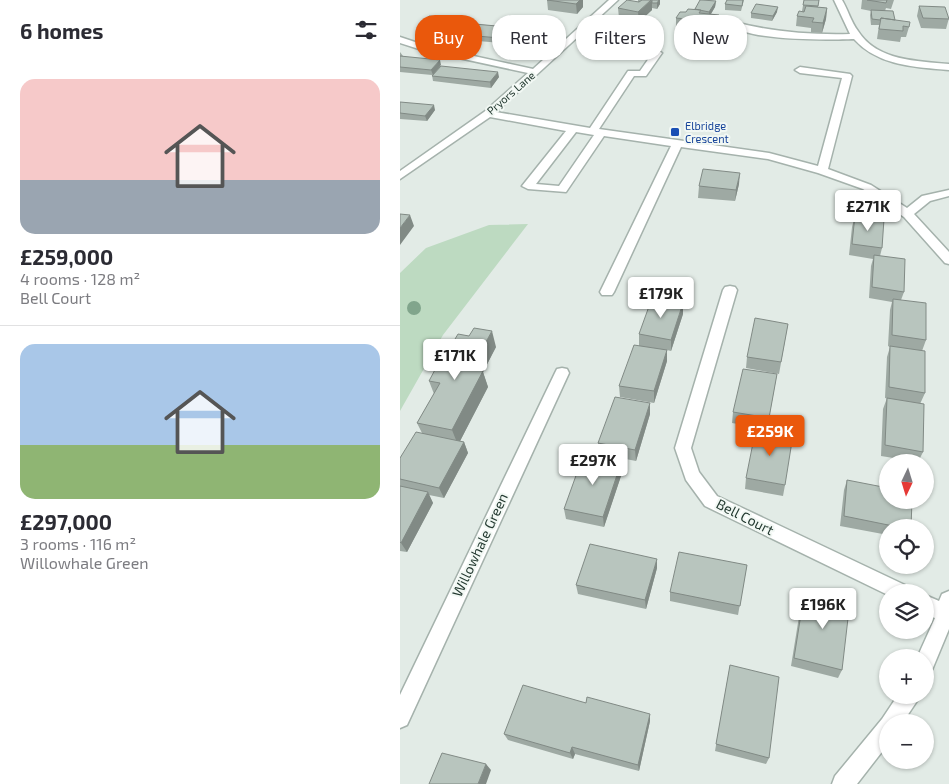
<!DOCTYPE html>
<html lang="en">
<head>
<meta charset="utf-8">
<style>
  body { margin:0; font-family:"Exo 2",sans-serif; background:#f2f2f3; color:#2b2b33; height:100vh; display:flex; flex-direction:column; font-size:19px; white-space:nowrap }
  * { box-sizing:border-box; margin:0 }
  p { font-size:16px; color:#7c7c81 }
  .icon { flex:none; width:28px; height:28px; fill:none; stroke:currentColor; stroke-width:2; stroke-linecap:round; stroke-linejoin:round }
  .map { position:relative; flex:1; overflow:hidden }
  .side { display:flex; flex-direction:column; background:#fff; width:400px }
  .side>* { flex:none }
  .top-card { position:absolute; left:15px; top:15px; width:459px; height:45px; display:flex; gap:10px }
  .needle { width:32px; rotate:184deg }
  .fabs { position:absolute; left:479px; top:454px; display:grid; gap:10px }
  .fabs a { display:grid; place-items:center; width:55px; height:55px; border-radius:50%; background:#fff; box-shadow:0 1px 4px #0004; font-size:25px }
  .price { position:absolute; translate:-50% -42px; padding:0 11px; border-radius:5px; background:#fff; color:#222; font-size:16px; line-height:32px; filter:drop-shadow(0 1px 2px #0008) }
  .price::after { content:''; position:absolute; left:50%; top:30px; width:15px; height:11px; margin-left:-8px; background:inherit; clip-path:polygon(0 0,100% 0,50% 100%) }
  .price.on { background:#ea580c; color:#fff }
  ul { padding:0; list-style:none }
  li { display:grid; align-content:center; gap:10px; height:265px; padding:0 20px }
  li+li { border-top:1px solid #e1e1e2 }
  li span { display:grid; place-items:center; height:155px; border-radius:15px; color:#555 }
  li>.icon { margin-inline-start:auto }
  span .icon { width:90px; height:90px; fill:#fffc; stroke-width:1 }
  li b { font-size:21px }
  h2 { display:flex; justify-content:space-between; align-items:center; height:60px; padding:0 20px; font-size:21px }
  .pill { padding:0 18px; border-radius:20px; background:#fff; box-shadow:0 1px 4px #0004; font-size:18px; line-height:45px }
  .pill.on { background:#ea580c; color:#fff }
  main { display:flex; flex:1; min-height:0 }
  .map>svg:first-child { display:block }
  .green { fill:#bddac1 }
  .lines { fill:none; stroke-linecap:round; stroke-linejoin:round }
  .minor-casing { stroke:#a5b2ac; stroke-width:3 }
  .minor { fill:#fff; fill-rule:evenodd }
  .tree { fill:#81a58c }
  .wall { fill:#9ea9a3 }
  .shaded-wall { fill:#818a85 }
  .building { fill:#b8c5be; stroke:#818a85 }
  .transit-dot { fill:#1a4fb4; stroke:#f2f8f4; stroke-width:2 }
  .labels { text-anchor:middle; stroke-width:4; stroke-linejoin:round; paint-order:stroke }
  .far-street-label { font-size:11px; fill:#243a31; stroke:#f2f8f4 }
  .far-transit-label { font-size:11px; fill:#164399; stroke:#f2f8f4; text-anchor:start }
  .street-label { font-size:14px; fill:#243a31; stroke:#f2f8f4 }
</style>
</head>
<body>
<main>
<section class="side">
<h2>6 homes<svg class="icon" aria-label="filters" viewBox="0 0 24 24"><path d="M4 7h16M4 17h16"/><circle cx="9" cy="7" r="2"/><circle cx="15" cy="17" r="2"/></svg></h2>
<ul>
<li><span style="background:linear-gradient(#f6c9c9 65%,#9aa5b1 0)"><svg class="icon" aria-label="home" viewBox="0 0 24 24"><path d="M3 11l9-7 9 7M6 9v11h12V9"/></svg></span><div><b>£259,000</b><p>4 rooms · 128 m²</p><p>Bell Court</p></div></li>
<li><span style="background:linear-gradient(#a9c7e8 65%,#8fb573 0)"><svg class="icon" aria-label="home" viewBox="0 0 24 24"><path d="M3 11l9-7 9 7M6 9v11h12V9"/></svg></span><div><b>£297,000</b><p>3 rooms · 116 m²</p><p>Willowhale Green</p></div></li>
</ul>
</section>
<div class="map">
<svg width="549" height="784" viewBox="0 0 549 784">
  <rect width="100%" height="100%" fill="#e2ebe6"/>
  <path class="green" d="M128,224L43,335L0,411V273L26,248L89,225Z"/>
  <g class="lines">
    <g class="minor-casing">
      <path id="minor" d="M209,0H218L96,112L190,128L228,71H240L254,51L257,50L262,53L246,76H234L199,129L369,153L418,166L442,78L400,73L395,70L400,67L450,74L452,76L428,169L471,185L507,208L522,196L549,190V196L530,201L514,214L549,252V264L545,263L504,217L463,189L418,173L368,159L281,147L214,292L212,295H202L200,292L271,146L204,136L166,192L128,189L122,186L166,131L90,117L0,179V171L84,112L128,73L22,50L0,43V37L24,45L133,69ZM176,132L194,135L159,186L136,184Z
        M434,0H442C448,10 451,22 458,31C477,61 517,61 549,64V70C515,67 478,66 454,39C427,40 350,41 330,25L334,22C373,32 410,35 450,34Z
        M330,286L335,287L337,290L291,448L299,472L317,496L507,586L509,592H488V595L305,506L286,480L275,448L323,290L325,287Z
        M162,368L167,369L169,373L7,725L0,728V695L155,373L157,369Z
        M549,591V629L532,670L525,673V658H517L535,618L525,614V595L539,601L542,594Z
        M498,695H521L503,722H488V744L457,784H432L435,776L482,719Z"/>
    </g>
    <use href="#minor" class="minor"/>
  </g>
  <circle class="tree" cx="14" cy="308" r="7"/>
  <path class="wall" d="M147,0H183V7L177,14L148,10Z
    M238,0H260V4L257,9L252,8V10L239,22L219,18L218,8L238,2Z
    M327,0H344L341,11L325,10V4Z
    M404,0H419L418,7L427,8L426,19L422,33L411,32V28L396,26L397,16L402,11Z
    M462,0H494L491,9L486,8L485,11L495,20L509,27L506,37H501L500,42L477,39L479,25H471L470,15L471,11L461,9Z
    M316,1L315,7L311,14L319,15L318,25L315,32L276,28V18L286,12Z
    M519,6L549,18L546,29L521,28L517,16Z
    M377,12L372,21L351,18V13Z
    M66,23L108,27L109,33L101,43L55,39L54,35L21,31L19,26Z
    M0,52L3,56L41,66L99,77L91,88L33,81L32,75L0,72Z
    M0,102L35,110L27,121L0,119Z
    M339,184L335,201L298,198L299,186Z
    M455,215L482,248L480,256L504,292L501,300L526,340L522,351L525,393L520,404L523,452L518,462L481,456L483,409L487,398L491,399L485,398L487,357L490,347L488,346L490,310L492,302L469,298L471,266L473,259L449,255L452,227Z
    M283,314L271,351L267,350V361L254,403L220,397L219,386L239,346V334Z
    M388,324L379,374L346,368L347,357Z
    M96,347L83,372L88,387L60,441L64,442L68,453L44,498L29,495L33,503L7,552L0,551V458L22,433L17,423L34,394L29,381L48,368L49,367L45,356Z
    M377,374L367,429L332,423L333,412Z
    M250,403V414L236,461L200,454L198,443Z
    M222,473L204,527L166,519L164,509Z
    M346,478L385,485L383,496L345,489Z
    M447,480L511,528H488V535L440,526L444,490Z
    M347,565L338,615L270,601V592Z
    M257,568L246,609L178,594L176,585Z
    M405,589L442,670L438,678L391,666L402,598Z
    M330,665L369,758L366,764L315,751Z
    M250,721L239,771L175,754L173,759L108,740L104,734Z"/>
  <path class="shaded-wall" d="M180,0H183V7L177,14L176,4Z
    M252,0V10L239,22L238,12Z
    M257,0H260V4L257,9Z
    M316,1L315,7L309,17V12Z
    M378,7L377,12L372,21L373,16Z
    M427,8L426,19L422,33L423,23Z
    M319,15L318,25L315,32V22Z
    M65,19L66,24L57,35L55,30Z
    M108,27L109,33L101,43L100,38Z
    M40,60L41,65L33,75L31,70Z
    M98,72L99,77L91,88L90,82Z
    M34,105L35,110L27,121L25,116Z
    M340,173L339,184L335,201L336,190Z
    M10,215L14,226L0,245V228Z
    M283,303V314L271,351V340Z
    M92,331L96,347L83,372L88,387L58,445L52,430L71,369Z
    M267,350V361L254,403V391Z
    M250,403V414L236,461L235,450Z
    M64,442L68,453L44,498L39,488Z
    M221,463L222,473L204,527L203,517Z
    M28,492L33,503L7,552L1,543Z
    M257,559V568L246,609L245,600Z
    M250,714V721L239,771L238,765Z
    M172,747L175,754L173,759L170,753Z
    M86,764L91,770L86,784H78Z"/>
  <path class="building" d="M147,0H180L176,4Z
    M227,0L239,2L242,0H251L238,12L218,8Z
    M252,0H259L257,3H252Z
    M300,0H302L316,1L309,12L295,9Z
    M327,0H343L342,6L325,4Z
    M404,0H419L418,6L403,5Z
    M467,0H487L486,3Z
    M356,4L378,7L373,16L351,13Z
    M406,6L427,8L423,23L412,22L414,18L397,16L399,11L404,12Z
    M519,6L545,7L549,19L523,18Z
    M288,9L301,10L299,13L319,15L315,22L276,18L280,12H286Z
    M471,10L493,11L495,20L481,18L480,20L472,19Z
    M29,16L65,19L55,30L19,26Z
    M481,18L510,22L509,27L503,26V31L479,29Z
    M63,23L108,27L100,38L53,34Z
    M0,56L40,60L31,70L0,67Z
    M41,66L98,72L90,82L32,76Z
    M0,102L34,105L25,116L0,113Z
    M303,169L340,173L336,190L299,186Z
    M0,214L10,215L0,228Z
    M455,215L484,219L482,248L452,244Z
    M474,255L505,259L504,292L472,287Z
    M252,298L283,303L271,340L239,334Z
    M493,299L526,303V340L492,335Z
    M355,318L388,324L381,362L347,357Z
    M74,328L92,331L71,369L83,371L52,430L17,423L40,383L29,381L37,366L48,368L54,358L45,356L58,334L69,336Z
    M234,345L267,350L254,391L219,386Z
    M490,346L525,351V393L489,387Z
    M343,369L377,374L369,418L333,412Z
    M215,397L250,403L235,450L198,443Z
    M487,398L524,404L523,452L485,445Z
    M356,428L393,435L385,485L346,478Z
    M16,432L64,442L39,488L0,479V458Z
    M183,456L221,463L203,517L164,509Z
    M447,480L488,488V500H512L511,528H503L444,516Z
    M0,486L28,492L1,543L0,542Z
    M190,544L257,559L245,600L176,585Z
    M279,552L347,565L340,606L270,592Z
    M405,589L450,601L442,670L394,658Z
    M330,665L379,677L369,758L316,744Z
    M123,685L186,703L187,697L250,714L238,765L172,747L170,753L104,734Z
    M42,753L86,764L78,784H29Z"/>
  <rect class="transit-dot" x="270" y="127" width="10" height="10" rx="2.5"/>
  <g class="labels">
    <g class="far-street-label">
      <text transform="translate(111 93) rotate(-41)" y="4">Pryors Lane</text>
    </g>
    <g class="far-transit-label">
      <text x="285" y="130">Elbridge<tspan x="285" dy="13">Crescent</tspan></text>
    </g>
    <g class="street-label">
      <text transform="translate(345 517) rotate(27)" y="5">Bell Court</text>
      <text transform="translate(80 545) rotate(-65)" y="5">Willowhale Green</text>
    </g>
  </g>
</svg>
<div class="fabs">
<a><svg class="needle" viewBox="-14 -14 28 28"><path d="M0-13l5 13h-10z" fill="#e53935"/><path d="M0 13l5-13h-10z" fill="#7c7c81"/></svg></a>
<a><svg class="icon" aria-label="locate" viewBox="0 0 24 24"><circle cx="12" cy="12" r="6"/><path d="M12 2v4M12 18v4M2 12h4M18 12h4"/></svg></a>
<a><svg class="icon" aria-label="layers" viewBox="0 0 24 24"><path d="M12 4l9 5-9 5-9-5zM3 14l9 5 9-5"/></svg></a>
<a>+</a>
<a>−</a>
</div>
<b class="price" style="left:468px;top:232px">£271K</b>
<b class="price" style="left:261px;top:319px">£179K</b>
<b class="price" style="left:55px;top:381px">£171K</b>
<b class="price on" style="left:370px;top:457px">£259K</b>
<b class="price" style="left:193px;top:486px">£297K</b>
<b class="price" style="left:423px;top:630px">£196K</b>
<div class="top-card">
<a class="pill on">Buy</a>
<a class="pill">Rent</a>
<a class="pill">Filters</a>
<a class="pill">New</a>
</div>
</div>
</main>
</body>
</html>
